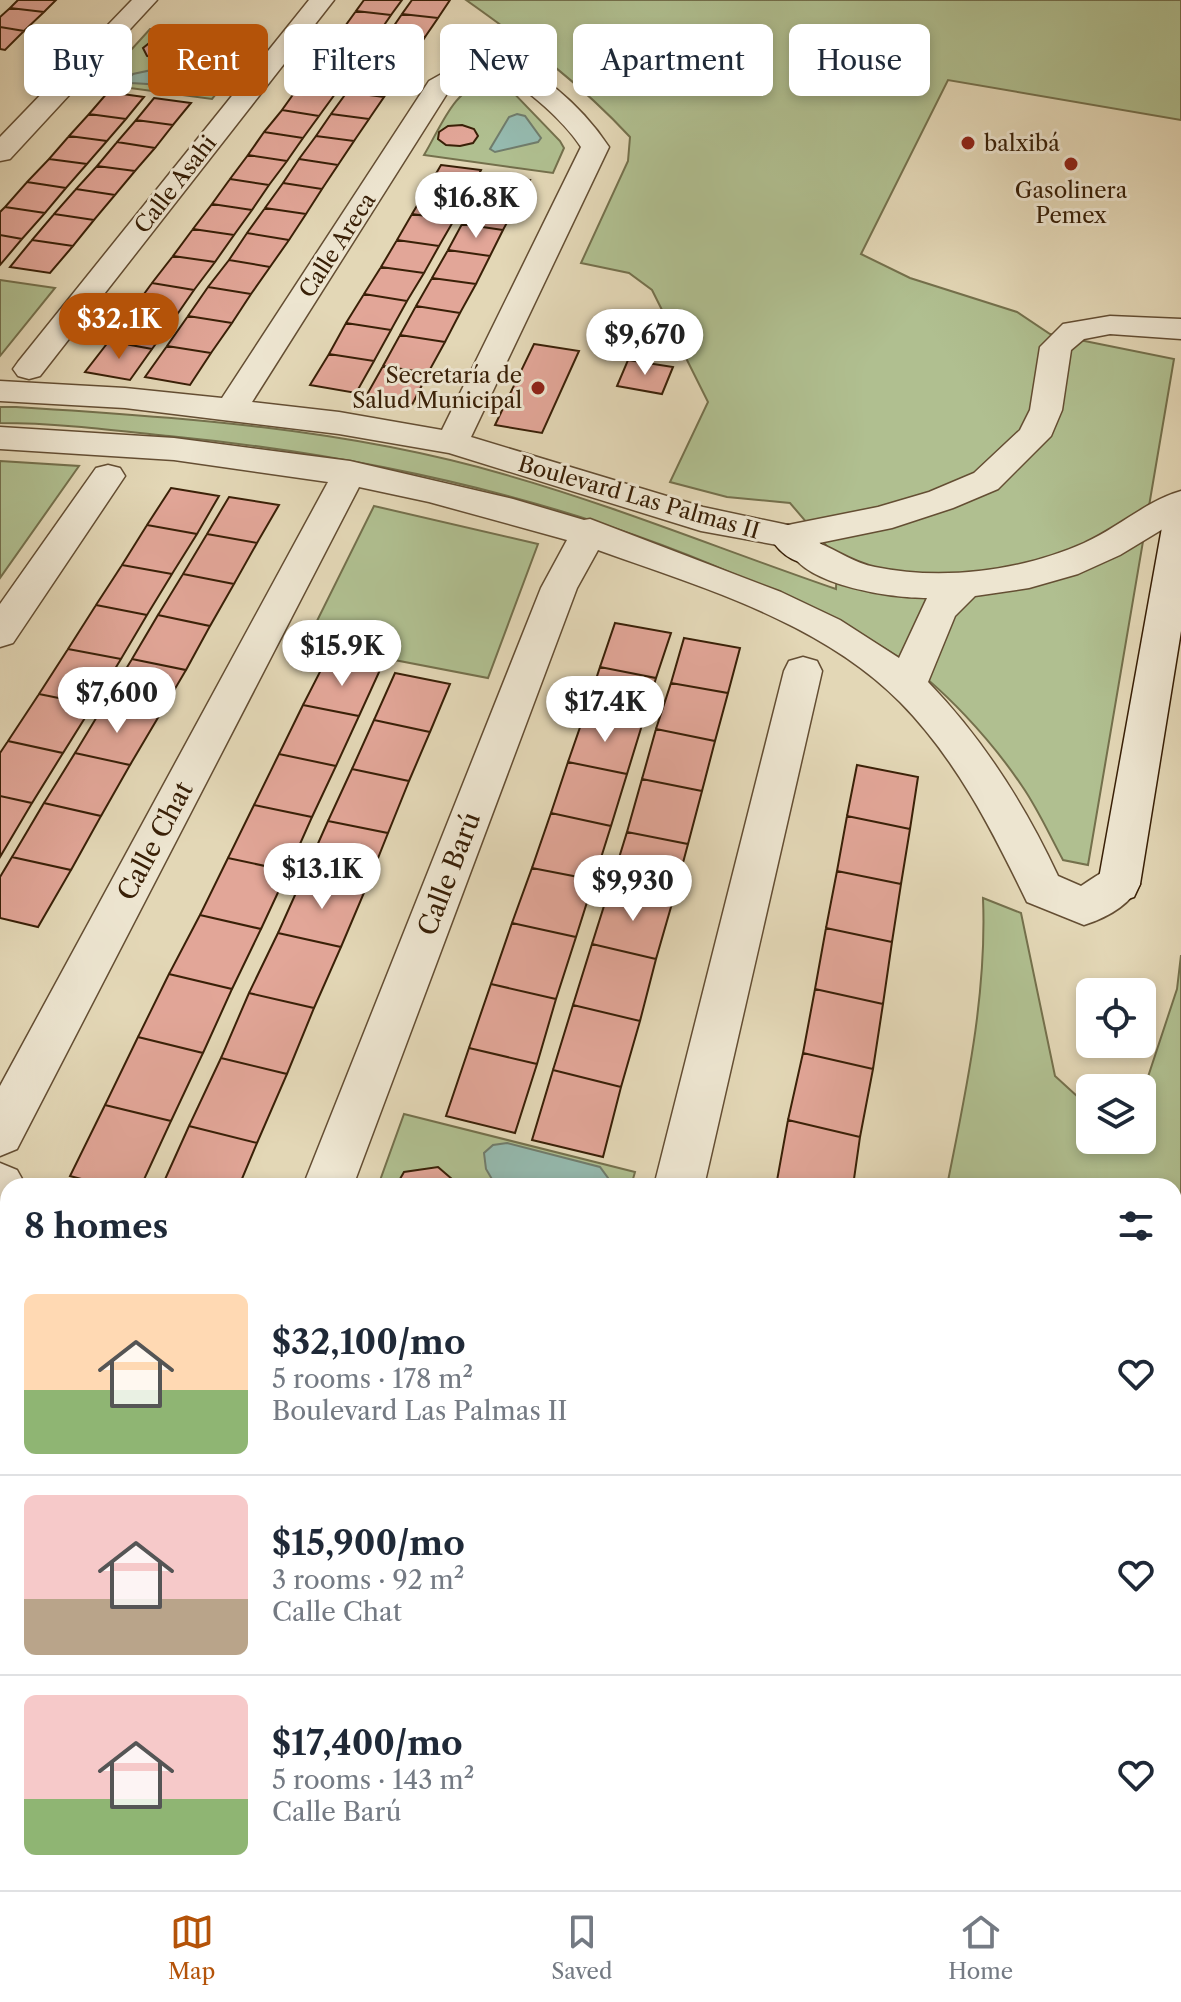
<!DOCTYPE html>
<html lang="en">
<head>
<meta charset="utf-8">
<style>
  body { margin:0; font-family:"Libre Caslon Text",serif; background:#f2f2f3; color:#1f2937; height:100vh; display:flex; flex-direction:column; font-size:30px; white-space:nowrap }
  * { box-sizing:border-box; margin:0 }
  p { font-size:26px; color:#747a83 }
  .icon { flex:none; width:44px; height:44px; fill:none; stroke:currentColor; stroke-width:2; stroke-linecap:round; stroke-linejoin:round }
  .map { position:relative; flex:1; overflow:hidden }
  .details { position:absolute; left:0px; top:1178px; width:1182px; height:712px; display:flex; flex-direction:column; background:#fff; border-radius:24px 24px 0 0; box-shadow:0 4px 12px #0003 }
  .details>* { flex:none }
  .banner { position:absolute; left:24px; top:24px; width:1134px; height:72px; display:flex; gap:16px }
  .tools { position:absolute; left:1076px; top:978px; display:grid; gap:16px }
  .tools a { display:grid; place-items:center; width:80px; height:80px; border-radius:12px; background:#fff; box-shadow:0 4px 12px #0003; font-size:40px }
  .price { position:absolute; translate:-50% -68px; padding:0 18px; border-radius:28px; background:#fff; color:#222; font-size:26px; line-height:52px; filter:drop-shadow(0 2px 4px #0008) }
  .price::after { content:''; position:absolute; left:50%; top:48px; width:24px; height:18px; margin-left:-12px; background:inherit; clip-path:polygon(0 0,100% 0,50% 100%) }
  .price.selected { background:#b45309; color:#fff }
  ul { padding:0; list-style:none }
  li { display:flex; align-items:center; gap:24px; height:200px; padding:0 24px }
  li+li { border-top:2px solid #e0e1e3 }
  li span { display:grid; place-items:center; flex:none; width:224px; height:160px; border-radius:12px; color:#555 }
  li>.icon { margin-inline-start:auto }
  span .icon { width:96px; height:96px; fill:#fffc; stroke-width:1 }
  li b { font-size:34px }
  h2 { display:flex; justify-content:space-between; align-items:center; height:96px; padding:0 24px; font-size:34px }
  .chip { padding:0 28px; border-radius:12px; background:#fff; box-shadow:0 4px 12px #0003; font-size:28px; line-height:72px }
  .chip.selected { background:#b45309; color:#fff }
  .menu { display:flex; justify-content:space-around; align-items:center; height:112px; border-top:2px solid #e0e1e3; background:#fff; font-size:22px; color:#747a83 }
  .menu a { display:grid; justify-items:center; gap:4px }
  .menu .selected { color:#b45309 }
  .map>svg:first-child { display:block }
  .green { fill:#b0bf90; stroke:#74704c; stroke-width:2 }
  .water { fill:#95baaf; stroke:#707c6c; stroke-width:2 }
  .building { fill:#e2a698; stroke:#392007; stroke-width:2 }
  .lines { fill:none; stroke-linecap:round; stroke-linejoin:round }
  .street-casing { stroke:#644e33; stroke-width:3 }
  .secondary-casing { stroke:#392007; stroke-width:3 }
  .street { fill:#ede5d0; fill-rule:evenodd }
  .secondary { fill:#ede5d0; fill-rule:evenodd }
  .poi-dot { fill:#8f2418; stroke:#ede5d0; stroke-width:3 }
  .labels { text-anchor:middle; stroke-width:6; stroke-linejoin:round; paint-order:stroke }
  .far-poi-label { font-size:22px; fill:#392007; stroke:#ede5d0; text-anchor:start }
  .far-street-label { font-size:22px; fill:#392007; stroke:#ede5d0 }
  .street-label { font-size:26px; fill:#392007; stroke:#ede5d0 }
</style>
</head>
<body>
<div class="map">
<svg width="1181" height="1890" viewBox="0 0 1181 1890">
  <rect width="100%" height="100%" fill="#e3d7b6"/>
  <filter id="stains"><feTurbulence type="fractalNoise" baseFrequency=".0025" numOctaves="4"/><feColorMatrix values="0 0 0 0 .2 0 0 0 0 .09 0 0 0 0 .02 0 0 0 .5 -.17"/></filter>
  <radialGradient id="worn" r=".72"><stop offset=".6" stop-color="#630" stop-opacity="0"/><stop offset="1" stop-color="#630" stop-opacity=".3"/></radialGradient>
  <path class="green" d="M466,0H1181V120L948,80L861,254L910,278L1017,312L1050,334L1174,359L1088,865L1063,860C1050,836 1038,809 1022,786C991,740 943,687 897,656C855,629 808,607 763,587C576,501 372,456 169,436C113,430 56,423 0,423V407H16C178,417 345,428 503,474C616,506 725,551 836,589L837,558L790,503L727,497L670,482L708,402L652,290L629,273L581,263L628,161L630,137C582,85 524,41 466,0Z
    M150,29L258,42L212,99L100,84Z
    M489,80L506,85L560,141L564,148L553,173L424,155C441,127 454,87 489,80Z
    M0,280L55,288L0,356Z
    M0,461L79,466L0,578Z
    M374,506L538,544L488,678L306,643Z
    M983,898L1021,913L1055,1076L1090,1108V1140H1142V1095L1177,989L1181,955V1890H807L808,1882H1174V1186H947C966,1090 987,996 983,898Z
    M404,1114L635,1172L631,1186H378Z"/>
  <path class="water" d="M189,62L201,65L180,86L131,83L129,78L133,74Z
    M517,114L525,116L541,138L538,142L495,152L490,149L509,117Z
    M507,1143L600,1167L608,1178L605,1186H496L486,1169L484,1153L493,1145Z"/>
  <path class="building" d="M18,0H56L44,12L10,8Z
    M364,0H402L391,15L356,11Z
    M412,0H450L438,18L402,14Z
    M10,8L44,12L24,31L0,27V17Z
    M356,11L391,15L378,34L343,29Z
    M402,14L438,18L425,37L389,33Z
    M0,27L24,31L5,50L0,49Z
    M343,29L378,34L364,53L328,49Z
    M389,33L425,37L412,57L376,52Z
    M170,37L185,40L189,48L179,56L162,60L147,56L143,48L153,40Z
    M328,49L364,53L349,73L313,68Z
    M376,52L412,57L398,77L361,72Z
    M313,68L349,73L335,94L297,89Z
    M361,72L398,77L384,97L347,92Z
    M297,89L335,94L319,116L282,110Z
    M108,92L144,97L126,119L89,114Z
    M347,92L384,97L369,119L331,114Z
    M154,98L191,103L173,125L136,120Z
    M282,110L319,116L303,138L264,132Z
    M89,114L126,119L107,141L69,136Z
    M331,114L369,119L354,141L316,136Z
    M136,120L173,125L155,148L117,142Z
    M462,125L474,129L478,136L473,143L460,146L446,145L438,139L439,132L448,126Z
    M264,132L303,138L287,161L248,155Z
    M69,136L107,141L87,164L49,159Z
    M316,136L354,141L338,165L299,159Z
    M117,142L155,148L135,171L97,166Z
    M248,155L287,161L269,185L230,179Z
    M49,159L87,164L66,188L27,182Z
    M299,159L338,165L322,189L283,183Z
    M441,165L481,170L468,195L427,189Z
    M97,166L135,171L115,195L76,189Z
    M489,174L530,180L517,204L476,198Z
    M230,179L269,185L252,210L212,204Z
    M27,182L66,188L45,213L5,207Z
    M283,183L322,189L306,214L265,208Z
    M76,189L115,195L94,220L54,214Z
    M427,189L468,195L454,220L412,214Z
    M476,198L517,204L503,230L462,224Z
    M212,204L252,210L234,235L193,229Z
    M5,207L45,213L22,239L0,235V212Z
    M265,208L306,214L289,240L247,233Z
    M54,214L94,220L73,246L32,240Z
    M412,214L454,220L439,246L397,240Z
    M462,224L503,230L490,256L448,250Z
    M193,229L234,235L215,262L173,256Z
    M247,233L289,240L270,267L229,260Z
    M0,235L22,239L0,265Z
    M32,240L73,246L50,273L10,267Z
    M397,240L439,246L424,273L381,267Z
    M448,250L490,256L476,284L432,278Z
    M173,256L215,262L194,290L152,283Z
    M229,260L270,267L251,294L208,287Z
    M381,267L424,273L407,301L364,294Z
    M432,278L476,284L460,313L416,306Z
    M152,283L194,290L174,319L131,312Z
    M208,287L251,294L232,323L188,316Z
    M364,294L407,301L391,330L346,323Z
    M416,306L460,313L445,342L400,335Z
    M131,312L174,319L152,349L109,341Z
    M188,316L232,323L211,353L167,346Z
    M346,323L391,330L374,361L329,354Z
    M400,335L445,342L428,373L383,366Z
    M109,341L152,349L130,380L85,372Z
    M534,344L579,351L542,433L495,425Z
    M167,346L211,353L190,385L145,377Z
    M329,354L374,361L356,393L310,385Z
    M628,360L673,367L662,394L617,386Z
    M383,366L428,373L412,405L365,398Z
    M171,488L219,496L197,534L147,525Z
    M229,497L279,505L257,543L207,534Z
    M147,525L197,534L172,574L122,565Z
    M207,534L257,543L234,584L183,574Z
    M122,565L172,574L147,615L96,605Z
    M183,574L234,584L210,626L158,615Z
    M96,605L147,615L121,659L68,649Z
    M158,615L210,626L186,670L132,659Z
    M615,623L671,633L656,678L600,667Z
    M684,638L740,648L728,693L671,683Z
    M68,649L121,659L93,705L39,694Z
    M132,659L186,670L159,716L104,705Z
    M326,660L380,670L359,716L303,705Z
    M600,667L656,678L642,725L585,713Z
    M395,673L450,684L430,732L374,720Z
    M671,683L728,693L715,741L656,729Z
    M39,694L93,705L63,753L8,741Z
    M104,705L159,716L130,765L75,753Z
    M303,705L359,716L336,766L279,754Z
    M585,713L642,725L627,774L568,762Z
    M374,720L430,732L409,781L352,769Z
    M656,729L715,741L702,791L642,779Z
    M8,741L63,753L32,803L0,796V753Z
    M75,753L130,765L101,816L44,803Z
    M279,754L336,766L312,817L254,805Z
    M568,762L627,774L611,826L551,813Z
    M857,765L918,777L910,829L847,816Z
    M352,769L409,781L388,833L328,821Z
    M642,779L702,791L688,844L627,832Z
    M0,796L32,803L0,857Z
    M44,803L101,816L71,870L12,857Z
    M254,805L312,817L288,871L228,858Z
    M551,813L611,826L594,880L532,868Z
    M847,816L910,829L901,884L837,871Z
    M328,821L388,833L366,888L304,875Z
    M627,832L688,844L673,900L610,887Z
    M12,857L71,870L38,927L0,918V877Z
    M228,858L288,871L261,929L200,915Z
    M532,868L594,880L576,937L512,923Z
    M837,871L901,884L892,942L826,928Z
    M304,875L366,888L341,947L278,933Z
    M610,887L673,900L656,959L592,944Z
    M200,915L261,929L232,989L169,974Z
    M512,923L576,937L556,999L491,984Z
    M826,928L892,942L883,1004L815,989Z
    M278,933L341,947L314,1008L249,993Z
    M592,944L656,959L640,1021L573,1005Z
    M169,974L232,989L203,1053L138,1037Z
    M491,984L556,999L537,1064L469,1048Z
    M815,989L883,1004L873,1069L803,1053Z
    M249,993L314,1008L287,1074L221,1058Z
    M573,1005L640,1021L621,1087L553,1070Z
    M138,1037L203,1053L171,1121L105,1105Z
    M469,1048L537,1064L515,1133L446,1116Z
    M803,1053L873,1069L860,1137L788,1120Z
    M221,1058L287,1074L257,1143L189,1126Z
    M553,1070L621,1087L603,1157L532,1140Z
    M105,1105L171,1121L141,1186H108L70,1176Z
    M788,1120L860,1137L853,1186H776Z
    M189,1126L257,1143L239,1186H162Z
    M438,1167L460,1186H396L404,1172Z"/>
  <g class="lines">
    <g class="street-casing">
      <path id="street" d="M132,0H157L10,159L0,161V137Z
        M309,0H334L40,376L29,379L18,376L13,369L18,362Z
        M485,56C532,58 584,109 609,147L471,437L703,507L788,525L878,507L929,492L974,473L1020,430L1030,410L1040,347L1063,324L1110,316L1181,319V339L1110,334L1084,339L1071,350L1062,410L1051,436L998,489L953,508L892,528L819,543C838,551 854,563 875,567C943,581 1021,571 1084,543C1118,528 1146,501 1181,491V518L1120,555L1078,574L1029,588L975,596L955,616L928,682C983,739 1025,805 1058,876L1081,886C1101,873 1110,863 1134,871L1140,884C1130,905 1106,918 1084,925L1027,902C992,830 957,760 900,702C821,622 701,587 598,550L577,588L353,1186H303L541,588L567,540L429,502L359,487L17,1149L0,1156V1086L328,482L174,460L0,449V427L174,438L350,461L513,499L584,520L590,519L781,592L840,620L899,658L927,598C891,598 810,586 791,553L794,548L701,531L449,453L339,434L231,421L125,408L0,401V381L125,388L222,398L429,81L463,62ZM485,71C514,73 566,123 581,147L442,430L339,412L252,402L448,92Z
        M108,465L120,468L125,476L13,643L0,647V604L96,468Z
        M803,657L817,661L822,671L704,1186H654L784,671L789,661Z
        M0,1163L17,1170L26,1186H8V1226L0,1223Z
        M25,1882H90L87,1890H22Z
        M485,1882H549L547,1890H483Z"/>
    </g>
    <g class="secondary-casing">
      <path id="secondary" d="M1181,510V631L1140,884L1134,897L1119,902L1104,897L1098,884L1163,522L1169,513Z
        M788,525C804,529 818,538 827,553L822,562C800,568 781,556 770,537L775,528Z"/>
    </g>
    <use href="#street" class="street"/>
    <use href="#secondary" class="secondary"/>
  </g>
  <g class="poi-dot">
    <circle cx="968" cy="143" r="8"/>
    <circle cx="1071" cy="164" r="8"/>
    <circle cx="538" cy="388" r="8"/>
  </g>
  <g class="labels">
    <g class="far-poi-label">
      <text x="984" y="151">balxibá</text>
      <text x="1071" y="198" text-anchor="middle">Gasolinera<tspan x="1071" dy="25">Pemex</tspan></text>
      <text x="522" y="383" text-anchor="end">Secretaría de<tspan x="522" dy="25">Salud Municipal</tspan></text>
    </g>
    <g class="far-street-label">
      <text transform="translate(175 184) rotate(-52)" y="8">Calle Asahi</text>
      <text transform="translate(337 245) rotate(-57)" y="8">Calle Areca</text>
      <text transform="translate(639 497) rotate(16)" y="8">Boulevard Las Palmas II</text>
    </g>
    <g class="street-label">
      <text transform="translate(155 841) rotate(-62)" y="9">Calle Chat</text>
      <text transform="translate(449 874) rotate(-69)" y="9">Calle Barú</text>
    </g>
  </g>
  <rect width="100%" height="100%" filter="url(#stains)"/>
  <rect width="100%" height="100%" fill="url(#worn)"/>
</svg>
<div class="tools">
<a><svg class="icon" aria-label="locate" viewBox="0 0 24 24"><circle cx="12" cy="12" r="6"/><path d="M12 2v4M12 18v4M2 12h4M18 12h4"/></svg></a>
<a><svg class="icon" aria-label="layers" viewBox="0 0 24 24"><path d="M12 4l9 5-9 5-9-5zM3 14l9 5 9-5"/></svg></a>
</div>
<b class="price" style="left:476px;top:240px">$16.8K</b>
<b class="price selected" style="left:119px;top:361px">$32.1K</b>
<b class="price" style="left:645px;top:377px">$9,670</b>
<b class="price" style="left:342px;top:688px">$15.9K</b>
<b class="price" style="left:117px;top:735px">$7,600</b>
<b class="price" style="left:605px;top:744px">$17.4K</b>
<b class="price" style="left:322px;top:911px">$13.1K</b>
<b class="price" style="left:633px;top:923px">$9,930</b>
<div class="banner">
<a class="chip">Buy</a>
<a class="chip selected">Rent</a>
<a class="chip">Filters</a>
<a class="chip">New</a>
<a class="chip">Apartment</a>
<a class="chip">House</a>
</div>
<section class="details">
<h2>8 homes<svg class="icon" aria-label="filters" viewBox="0 0 24 24"><path d="M4 7h16M4 17h16"/><circle cx="9" cy="7" r="2"/><circle cx="15" cy="17" r="2"/></svg></h2>
<ul>
<li><span style="background:linear-gradient(#ffd9b3 60%,#8fb573 0)"><svg class="icon" aria-label="home" viewBox="0 0 24 24"><path d="M3 11l9-7 9 7M6 9v11h12V9"/></svg></span><div><b>$32,100/mo</b><p>5 rooms · 178 m²</p><p>Boulevard Las Palmas II</p></div><svg class="icon" aria-label="heart" viewBox="0 0 24 24"><path d="M12 20l-8-8c-3-5 5-10 8-4 3-6 11-1 8 4z"/></svg></li>
<li><span style="background:linear-gradient(#f6c9c9 65%,#b9a48a 0)"><svg class="icon" aria-label="home" viewBox="0 0 24 24"><path d="M3 11l9-7 9 7M6 9v11h12V9"/></svg></span><div><b>$15,900/mo</b><p>3 rooms · 92 m²</p><p>Calle Chat</p></div><svg class="icon" aria-label="heart" viewBox="0 0 24 24"><path d="M12 20l-8-8c-3-5 5-10 8-4 3-6 11-1 8 4z"/></svg></li>
<li><span style="background:linear-gradient(#f6c9c9 65%,#8fb573 0)"><svg class="icon" aria-label="home" viewBox="0 0 24 24"><path d="M3 11l9-7 9 7M6 9v11h12V9"/></svg></span><div><b>$17,400/mo</b><p>5 rooms · 143 m²</p><p>Calle Barú</p></div><svg class="icon" aria-label="heart" viewBox="0 0 24 24"><path d="M12 20l-8-8c-3-5 5-10 8-4 3-6 11-1 8 4z"/></svg></li>
</ul>
</section>
</div>
<nav class="menu">
<a class="selected"><svg class="icon" aria-label="map" viewBox="0 0 24 24"><path d="M3 6l6-2 6 2 6-2v14l-6 2-6-2-6 2zM9 4v14M15 6v14"/></svg>Map</a>
<a><svg class="icon" aria-label="saved" viewBox="0 0 24 24"><path d="M7 4h10v16l-5-4-5 4z"/></svg>Saved</a>
<a><svg class="icon" aria-label="home" viewBox="0 0 24 24"><path d="M3 11l9-7 9 7M6 9v11h12V9"/></svg>Home</a>
</nav>
</body>
</html>
